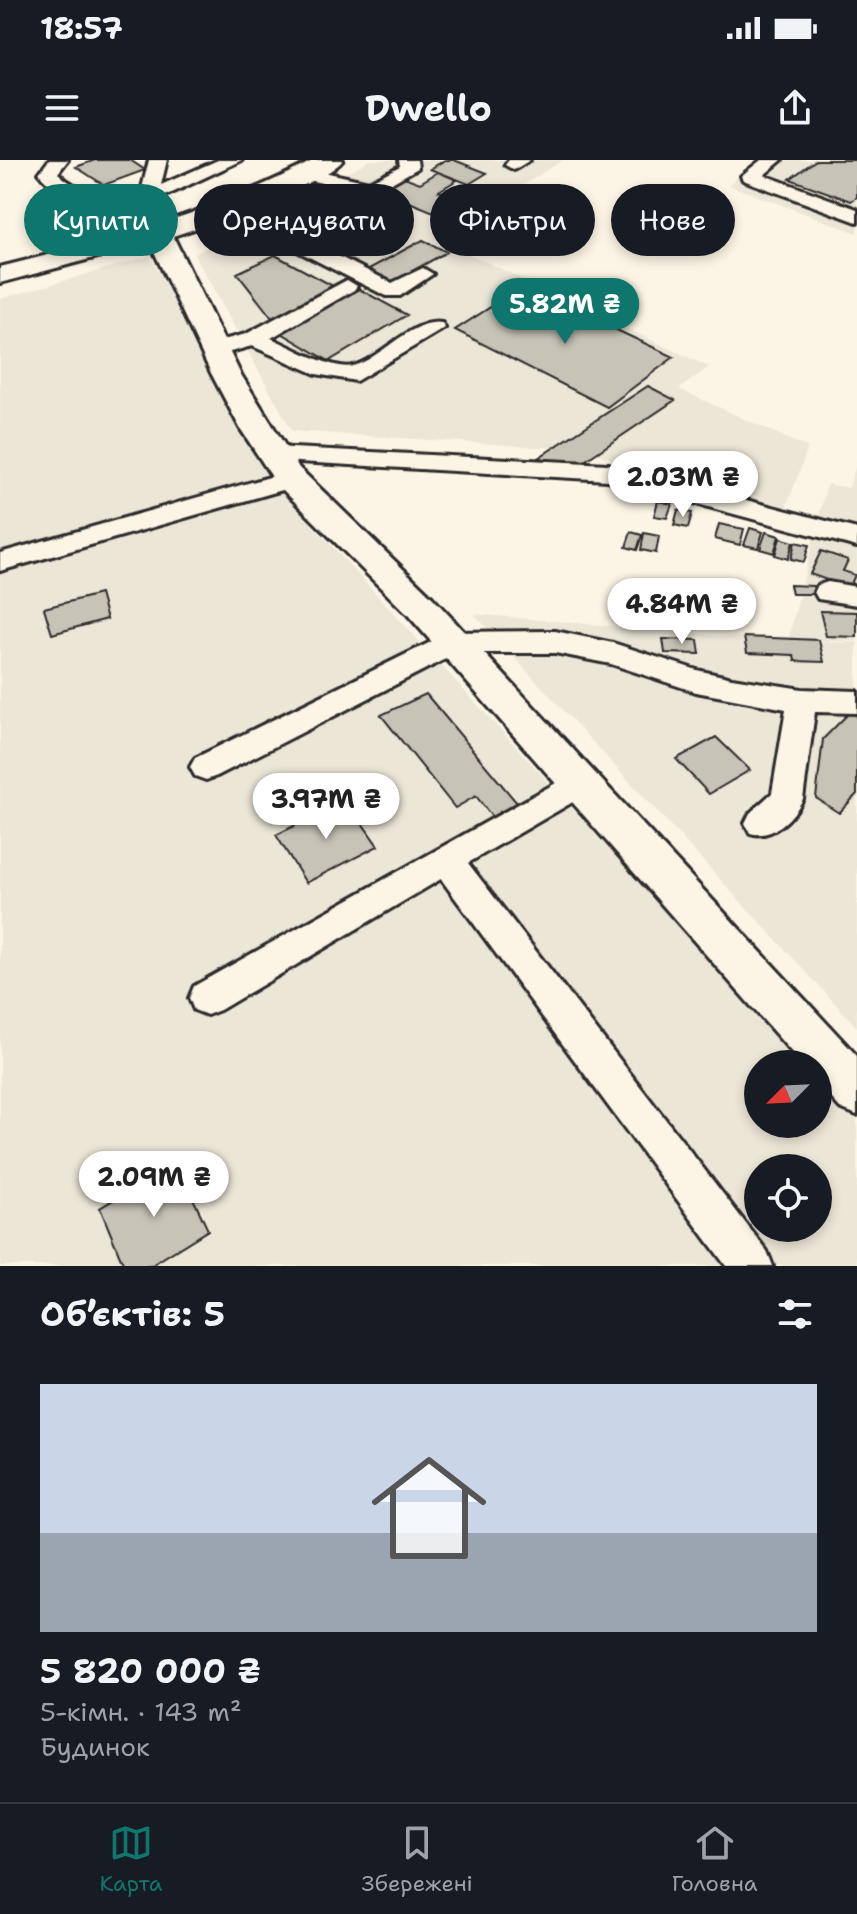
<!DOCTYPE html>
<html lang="uk">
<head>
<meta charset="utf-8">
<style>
  body { margin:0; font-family:"Shantell Sans",sans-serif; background:#20242c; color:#f1f3f6; height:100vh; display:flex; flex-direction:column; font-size:30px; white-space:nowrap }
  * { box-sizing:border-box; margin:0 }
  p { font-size:26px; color:#9ea1a6 }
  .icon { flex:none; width:44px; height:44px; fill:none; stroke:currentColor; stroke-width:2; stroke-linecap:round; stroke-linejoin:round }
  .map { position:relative; height:1106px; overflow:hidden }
  .drawer { display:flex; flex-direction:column; background:#171b24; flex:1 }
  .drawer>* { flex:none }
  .banner { position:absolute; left:24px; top:24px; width:810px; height:72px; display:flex; gap:16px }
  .needle { width:52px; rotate:246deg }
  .tools { position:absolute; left:744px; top:890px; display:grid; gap:16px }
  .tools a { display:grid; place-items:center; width:88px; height:88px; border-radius:50%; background:#171b24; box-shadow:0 4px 12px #0003; font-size:40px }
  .price { position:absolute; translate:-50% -68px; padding:0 18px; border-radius:28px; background:#fff; color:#222; font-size:26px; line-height:52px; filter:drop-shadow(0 2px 4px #0008) }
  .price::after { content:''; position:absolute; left:50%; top:48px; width:24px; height:18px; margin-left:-12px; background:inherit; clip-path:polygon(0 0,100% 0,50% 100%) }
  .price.selected { background:#0f766e; color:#fff }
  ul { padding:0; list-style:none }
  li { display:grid; align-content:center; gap:16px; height:424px; padding:0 40px }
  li+li { border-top:2px solid #363941 }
  li span { display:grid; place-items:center; height:248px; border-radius:0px; color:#555 }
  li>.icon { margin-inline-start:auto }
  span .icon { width:144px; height:144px; fill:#fffc; stroke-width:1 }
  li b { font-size:34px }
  h2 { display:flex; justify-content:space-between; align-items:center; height:96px; padding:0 40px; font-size:34px }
  .tag { padding:0 28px; border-radius:36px; background:#171b24; box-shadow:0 4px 12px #0003; font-size:28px; line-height:72px }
  .tag.selected { background:#0f766e; color:#fff }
  .status { display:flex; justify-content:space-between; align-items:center; height:56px; padding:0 40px; background:#171b24; direction:ltr }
  .status svg { height:22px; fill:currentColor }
  header { display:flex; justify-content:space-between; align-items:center; height:104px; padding:0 40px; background:#171b24; font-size:36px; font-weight:700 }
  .menu { display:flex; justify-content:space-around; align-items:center; height:112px; border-top:2px solid #363941; background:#171b24; font-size:22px; color:#9ea1a6 }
  .menu a { display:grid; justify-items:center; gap:4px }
  .menu .selected { color:#0f766e }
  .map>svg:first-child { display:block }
  .built { fill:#ece6d7; fill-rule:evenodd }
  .building { fill:#c8c3b7; stroke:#2b2b2b; stroke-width:2 }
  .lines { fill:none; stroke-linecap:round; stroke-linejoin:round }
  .minor-casing { stroke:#2b2b2b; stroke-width:6 }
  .major-casing { stroke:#2b2b2b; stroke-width:6 }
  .minor { fill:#fcf5e5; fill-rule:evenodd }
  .major { fill:#fcf5e5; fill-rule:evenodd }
</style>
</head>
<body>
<div class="status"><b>18:57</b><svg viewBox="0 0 49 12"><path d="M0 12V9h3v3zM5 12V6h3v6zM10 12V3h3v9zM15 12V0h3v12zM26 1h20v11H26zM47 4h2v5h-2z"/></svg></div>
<header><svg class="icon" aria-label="menu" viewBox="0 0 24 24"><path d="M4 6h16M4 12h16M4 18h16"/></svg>Dwello<svg class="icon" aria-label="share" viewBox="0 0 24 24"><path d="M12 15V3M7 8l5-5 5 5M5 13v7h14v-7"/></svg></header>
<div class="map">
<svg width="857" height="1106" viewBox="0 0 857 1106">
  <rect width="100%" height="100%" fill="#fcf5e5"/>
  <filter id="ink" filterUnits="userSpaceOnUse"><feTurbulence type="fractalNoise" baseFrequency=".0125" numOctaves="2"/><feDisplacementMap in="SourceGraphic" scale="16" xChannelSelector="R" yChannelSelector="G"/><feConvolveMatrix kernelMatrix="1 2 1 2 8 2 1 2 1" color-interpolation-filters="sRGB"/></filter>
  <g filter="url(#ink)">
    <path class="built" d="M369,0H563L437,79L709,207L679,229L808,288L783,356L585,290L292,271L194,94L285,49Z
      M760,0H857V73L728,25Z
      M150,96L275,324L807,904H758V964H818V916L857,958V1106H0V139ZM758,1008H818V1068H758Z
      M857,301V481H788L827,324L849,328Z
      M474,454L802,483L857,482V867Z"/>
    <path class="building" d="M95,0H130L145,10L104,25L76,7Z
      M445,0H454L487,13L469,24L430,9Z
      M816,0H857V37L851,41L790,19Z
      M438,12L457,20L439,31L465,41L441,55L375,28L399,15L420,23Z
      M312,38L328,46L285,67L269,59Z
      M423,80L447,92L387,125L363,112Z
      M275,95L333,126L272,158L237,113Z
      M523,126L674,197L607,247L455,170Z
      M359,129L407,155L329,201L280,172Z
      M648,226L675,240L577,306L538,298Z
      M658,341L672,344L667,358L654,356Z
      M678,350L692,353L688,368L674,365Z
      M719,364L744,369L740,385L715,379Z
      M750,368L763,372L758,388L744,385Z
      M631,372L642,375L637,390L626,387Z
      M766,372L779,376L774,393L760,389Z
      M644,373L659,376L656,393L641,390Z
      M780,378L793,382L788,399L775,395Z
      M795,382L809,385L804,402L791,399Z
      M821,391L848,400L843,411L855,415L849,428L810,414Z
      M790,425L813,426L815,434H792Z
      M100,434L107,459L52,474L44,448Z
      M820,451L857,452V477L826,476Z
      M744,477L819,480L824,502L795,501L794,495L747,493Z
      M663,479L698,480L700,494L665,493Z
      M426,534L517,643L492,657L476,636L455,648L381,555Z
      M854,548L857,551V634L839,653L816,638L823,579Z
      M716,577L750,610L709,634L676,599Z
      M346,640L378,686L306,723L276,675Z
      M176,1002L208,1070L150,1106H124L100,1048Z"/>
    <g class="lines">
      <g class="minor-casing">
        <path id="minor" d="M49,0H68L58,13C82,36 109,37 141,32L149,0H167L161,25L218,0H242L159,39L169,74L159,80L149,74L141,44C103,49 64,46 39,13Z
          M399,0H417L418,8L372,34L299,18L297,14L306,8L369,22L400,6Z
          M509,0H530L514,10L505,5Z
          M761,0H782L764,15L857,49V62L743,20L741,16Z
          M224,46L264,59L392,123L423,108L433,114L400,136H386L250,67L217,56L214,52Z
          M347,120L357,126L354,130L271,178C290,186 334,211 353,206C380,199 414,157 442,163L445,168L356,221L316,214L252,186L212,197L201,190L204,185L246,174Z
          M273,287L608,304L857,369V387L608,320L264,300L261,295L264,290Z
          M291,311L300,313L304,319L300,325L0,411V393Z
          M828,422L857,427V445L818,439L814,432L818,425Z
          M555,471L613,483L697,510L732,518L802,529L857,531V553L815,552L803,639C793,658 772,680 750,673L745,663L750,653L772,633L786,549L696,532L611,504L555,493H457L217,616L206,620L195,616L190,607L195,598L443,476L453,472Z
          M579,610L590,614L595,623L590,632L468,703L767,1091L773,1106H726L441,719L220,850L207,855L194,850L189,838L194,826Z"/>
      </g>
      <g class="major-casing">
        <path id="major" d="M314,0H343C325,24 205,66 173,76L240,213L299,308L432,437L857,896V955L840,948L818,923V904H802L408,455L276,323L240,268L211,213L150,83L0,123V107C108,80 215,53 314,0Z"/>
      </g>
      <use href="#minor" class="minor"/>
      <use href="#major" class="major"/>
    </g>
  </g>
</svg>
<div class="tools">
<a><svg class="needle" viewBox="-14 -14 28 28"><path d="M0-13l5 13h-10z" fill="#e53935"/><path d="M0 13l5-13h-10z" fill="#9ea1a6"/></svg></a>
<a><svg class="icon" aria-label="locate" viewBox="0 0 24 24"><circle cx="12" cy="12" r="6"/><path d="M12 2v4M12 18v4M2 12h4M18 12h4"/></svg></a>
</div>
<b class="price selected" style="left:565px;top:186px">5.82M ₴</b>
<b class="price" style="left:683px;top:359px">2.03M ₴</b>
<b class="price" style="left:682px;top:486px">4.84M ₴</b>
<b class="price" style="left:326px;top:681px">3.97M ₴</b>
<b class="price" style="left:154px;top:1059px">2.09M ₴</b>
<div class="banner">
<a class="tag selected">Купити</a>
<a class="tag">Орендувати</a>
<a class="tag">Фільтри</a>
<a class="tag">Нове</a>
</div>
</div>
<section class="drawer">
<h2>Об’єктів: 5<svg class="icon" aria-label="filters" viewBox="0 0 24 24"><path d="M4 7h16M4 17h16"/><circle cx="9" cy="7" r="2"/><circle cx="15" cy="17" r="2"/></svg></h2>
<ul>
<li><span style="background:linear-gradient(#c9d6e8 60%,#9aa5b1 0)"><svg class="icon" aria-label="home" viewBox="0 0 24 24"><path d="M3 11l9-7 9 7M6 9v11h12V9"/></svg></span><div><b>5 820 000 ₴</b><p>5-кімн. · 143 m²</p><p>Будинок</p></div></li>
</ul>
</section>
<nav class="menu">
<a class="selected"><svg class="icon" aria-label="map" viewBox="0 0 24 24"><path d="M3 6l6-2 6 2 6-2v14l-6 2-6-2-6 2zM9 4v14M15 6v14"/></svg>Карта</a>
<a><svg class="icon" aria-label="saved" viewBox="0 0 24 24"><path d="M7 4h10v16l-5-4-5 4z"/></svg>Збережені</a>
<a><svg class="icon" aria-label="home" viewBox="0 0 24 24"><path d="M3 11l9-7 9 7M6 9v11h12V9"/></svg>Головна</a>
</nav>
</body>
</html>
